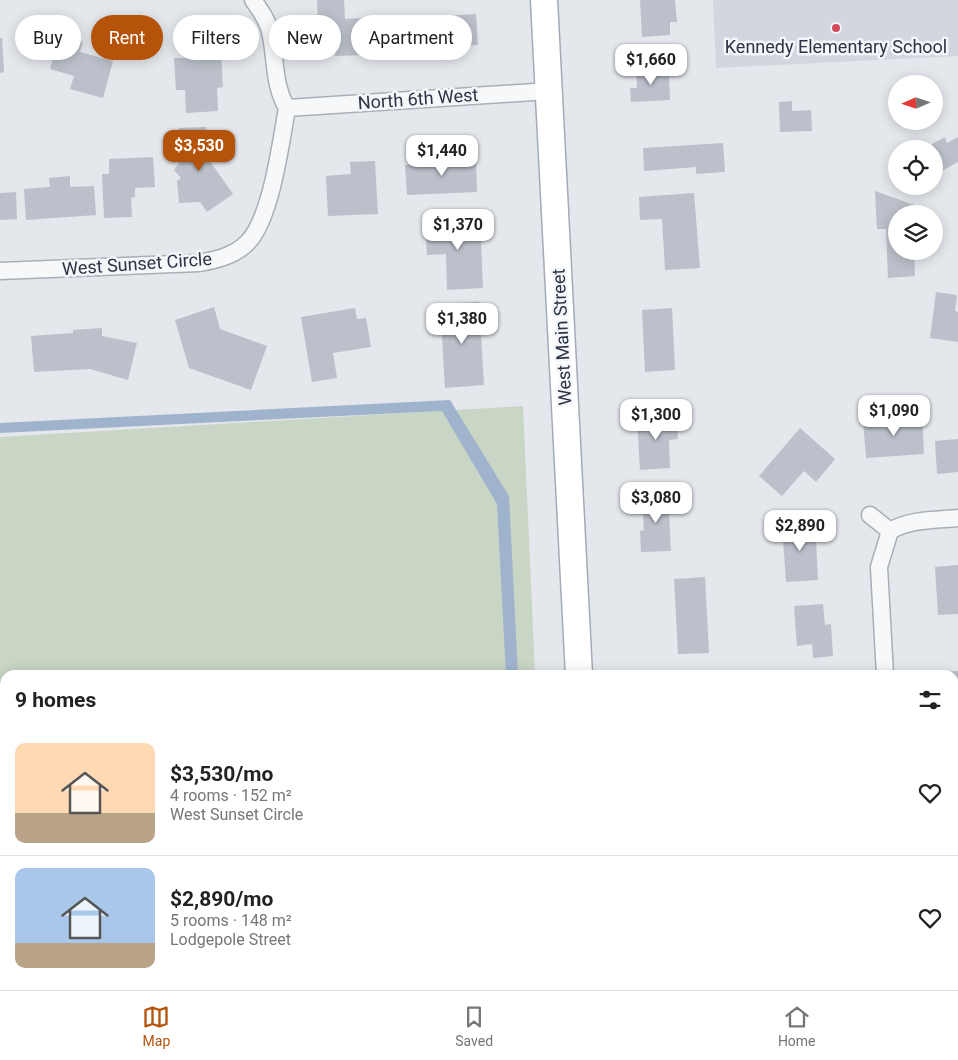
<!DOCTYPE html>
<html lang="en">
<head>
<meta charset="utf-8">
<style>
  body { margin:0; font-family:Roboto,sans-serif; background:#f2f2f2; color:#222; height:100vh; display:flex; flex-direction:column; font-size:19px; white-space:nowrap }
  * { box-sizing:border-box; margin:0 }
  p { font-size:16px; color:#767676 }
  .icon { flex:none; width:28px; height:28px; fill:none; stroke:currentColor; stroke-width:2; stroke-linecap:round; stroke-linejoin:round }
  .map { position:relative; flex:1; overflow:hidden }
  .details { position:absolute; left:0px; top:670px; width:959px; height:320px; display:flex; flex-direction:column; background:#fff; border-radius:15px 15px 0 0; box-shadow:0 2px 12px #0003 }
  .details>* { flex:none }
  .top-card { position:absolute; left:15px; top:15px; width:500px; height:45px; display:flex; gap:10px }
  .needle { width:32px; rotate:267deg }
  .tools { position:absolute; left:888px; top:75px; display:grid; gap:10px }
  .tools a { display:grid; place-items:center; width:55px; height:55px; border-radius:50%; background:#fff; box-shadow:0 2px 12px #0003; font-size:25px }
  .price { position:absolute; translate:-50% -42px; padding:0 11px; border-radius:10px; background:#fff; color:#222; font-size:16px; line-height:32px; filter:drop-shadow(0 1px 2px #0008) }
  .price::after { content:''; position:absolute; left:50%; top:30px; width:15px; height:11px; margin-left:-8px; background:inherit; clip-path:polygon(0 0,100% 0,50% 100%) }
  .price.active { background:#b45309; color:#fff }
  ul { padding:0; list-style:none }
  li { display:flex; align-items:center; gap:15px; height:125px; padding:0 15px }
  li+li { border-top:1px solid #e0e0e0 }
  li span { display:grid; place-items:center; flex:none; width:140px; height:100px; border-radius:10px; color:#555 }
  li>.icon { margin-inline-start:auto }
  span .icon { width:60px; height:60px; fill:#fffc; stroke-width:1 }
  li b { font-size:21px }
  h2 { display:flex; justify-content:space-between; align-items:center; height:60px; padding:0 15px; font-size:21px }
  .pill { padding:0 18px; border-radius:22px; background:#fff; box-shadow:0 2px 12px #0003; font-size:18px; line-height:45px }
  .pill.active { background:#b45309; color:#fff }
  .menu { display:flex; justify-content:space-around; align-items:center; height:70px; border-top:1px solid #e0e0e0; background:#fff; font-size:14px; color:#767676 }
  .menu a { display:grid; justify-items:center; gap:2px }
  .menu .active { color:#b45309 }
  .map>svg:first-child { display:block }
  .built { fill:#d2d6de }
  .green { fill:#c9d6c5 }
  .water { fill:#9fb4cc }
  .building { fill:#bbc0ca }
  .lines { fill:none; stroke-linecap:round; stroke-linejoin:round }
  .street-casing { stroke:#a9aeb7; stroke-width:19 }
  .primary-casing { stroke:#a3abb8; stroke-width:29 }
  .street { stroke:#f7f8fa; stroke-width:16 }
  .primary { stroke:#fff; stroke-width:26 }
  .poi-dot { fill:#d1495b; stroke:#f4f6f9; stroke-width:2 }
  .labels { text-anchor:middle; stroke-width:5; stroke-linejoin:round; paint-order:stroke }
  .poi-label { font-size:18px; fill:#2b3445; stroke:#f4f6f9 }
  .street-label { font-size:18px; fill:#2b3445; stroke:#f4f6f9 }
</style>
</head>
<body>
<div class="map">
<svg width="958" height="990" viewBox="0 0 958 990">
  <rect width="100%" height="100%" fill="#e4e7ec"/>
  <path class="built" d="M713,0H958V56L716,68Z"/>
  <path class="green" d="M523,406L535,675H5V985H549V990H0V437Z
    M625,985H881V990H625Z"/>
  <path class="water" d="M450,400L509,496L518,675H506L497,504L442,411L0,433V423Z"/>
  <path class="building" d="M317,0H344L345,19L362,18L364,55L335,56V48L319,49Z
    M640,0H675L677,22H670V35L642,37Z
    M476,14L478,45L430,47V52L398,54L396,19Z
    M211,31L213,54H221L223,87L217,88L218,111L186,113L185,90H176L174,58H190L188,32Z
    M59,36L83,42L80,52L113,61L103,98L70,89L74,76L50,69Z
    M0,38H2L4,72L0,73Z
    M661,68L662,77L669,76L670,100L631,102L630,88H637L636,69Z
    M792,101V111L811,110L812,131L780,132L779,102Z
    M206,127L207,157L233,194L207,212L200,202L179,203L177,181L181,178L174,170L181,160L179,128Z
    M945,137L947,143L958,137V162L934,175V149H923Z
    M723,143L725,172L696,174V167L644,171L643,148Z
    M455,156V161L476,160L477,192L407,195L405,165L429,164V157Z
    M153,157L155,187L135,188V197L131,198L132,217L104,218L102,174H109V159Z
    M375,161L378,214L328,216L326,176L351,174L350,162Z
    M70,176V187L94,186L96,215L26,220L24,189L50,187L49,178Z
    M875,191L920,207L917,214H896V251H914L915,276L888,278L886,229H877Z
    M16,192L17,219L0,220V193Z
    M694,193L700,268L665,270L662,219L640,220L639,197Z
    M480,218L483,288L447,290L446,254L427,255L425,221Z
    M936,292L957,295L955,311L958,312V342L930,338Z
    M479,302L484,385L445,388L440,304Z
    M214,307L220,329L267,346L251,390L189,368L175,320Z
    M355,308L357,319L366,318L371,347L333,353L337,378L312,382L301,317Z
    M672,308L675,370L645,372L642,310Z
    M102,328V336L137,343L128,380L90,369L34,372L31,336L73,333V330Z
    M677,415L678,439L669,440L670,468L640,470L637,417Z
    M922,416L924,454L866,458L863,420Z
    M800,428L835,459L816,482L804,471L782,496L759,476Z
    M958,439V472L937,474L935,441Z
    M668,495L671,551L641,552L640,531L644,530L642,496Z
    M815,522L818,580L786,582L782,524Z
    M958,565V614L938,615L935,567Z
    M705,577L709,653L678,654L674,579Z
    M823,604L825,625L831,624L833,656L813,658L812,644L797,646L794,606Z
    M958,671V708H954V675H942V672Z
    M958,808V845L954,846V809Z"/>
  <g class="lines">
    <g class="street-casing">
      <path id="street" d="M253,0C260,10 267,19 270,31C276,57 273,85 287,108
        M287,108L549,91
        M0,271L199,263C216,260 234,256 247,243C271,220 281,142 287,108
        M870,515L890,531
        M890,531C911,519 935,520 958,518
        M885,675L879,567L890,531
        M954,753H958
        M902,985V990"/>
    </g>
    <g class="primary-casing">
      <path id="primary" d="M544,0L579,675
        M595,985V990"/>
    </g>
    <use href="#street" class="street"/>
    <use href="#primary" class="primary"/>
  </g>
  <circle class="poi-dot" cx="836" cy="28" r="5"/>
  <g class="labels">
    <g class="poi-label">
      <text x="836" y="53">Kennedy Elementary School</text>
    </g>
    <g class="street-label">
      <text transform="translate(418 99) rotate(-4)" y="6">North 6th West</text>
      <text transform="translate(137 264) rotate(-4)" y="6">West Sunset Circle</text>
      <text transform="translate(562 337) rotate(-93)" y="6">West Main Street</text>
    </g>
  </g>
</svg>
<div class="tools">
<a><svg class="needle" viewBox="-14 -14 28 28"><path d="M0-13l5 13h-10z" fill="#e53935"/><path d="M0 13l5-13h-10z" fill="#767676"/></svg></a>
<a><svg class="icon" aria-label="locate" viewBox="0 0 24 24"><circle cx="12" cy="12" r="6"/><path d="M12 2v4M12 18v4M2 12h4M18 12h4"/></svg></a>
<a><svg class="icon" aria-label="layers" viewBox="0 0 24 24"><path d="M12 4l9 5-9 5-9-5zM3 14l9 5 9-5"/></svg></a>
</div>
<b class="price" style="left:651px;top:86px">$1,660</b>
<b class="price active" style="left:199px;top:172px">$3,530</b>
<b class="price" style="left:442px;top:177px">$1,440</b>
<b class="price" style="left:458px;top:251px">$1,370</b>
<b class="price" style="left:462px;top:345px">$1,380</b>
<b class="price" style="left:894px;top:437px">$1,090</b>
<b class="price" style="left:656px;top:441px">$1,300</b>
<b class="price" style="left:656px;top:524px">$3,080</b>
<b class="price" style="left:800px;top:552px">$2,890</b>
<div class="top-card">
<a class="pill">Buy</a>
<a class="pill active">Rent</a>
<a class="pill">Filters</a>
<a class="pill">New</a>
<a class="pill">Apartment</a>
</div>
<section class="details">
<h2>9 homes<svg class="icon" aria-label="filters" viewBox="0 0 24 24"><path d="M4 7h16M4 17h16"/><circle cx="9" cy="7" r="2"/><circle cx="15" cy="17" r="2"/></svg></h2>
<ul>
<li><span style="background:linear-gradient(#ffd9b3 70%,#b9a48a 0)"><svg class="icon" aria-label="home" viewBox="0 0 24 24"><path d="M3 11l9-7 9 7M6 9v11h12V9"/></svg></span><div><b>$3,530/mo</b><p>4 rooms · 152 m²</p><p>West Sunset Circle</p></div><svg class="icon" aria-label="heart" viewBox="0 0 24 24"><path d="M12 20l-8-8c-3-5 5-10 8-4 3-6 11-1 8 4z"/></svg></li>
<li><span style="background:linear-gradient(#a9c7e8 75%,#b9a48a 0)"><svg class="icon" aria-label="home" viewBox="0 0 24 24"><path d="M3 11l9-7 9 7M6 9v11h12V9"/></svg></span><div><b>$2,890/mo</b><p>5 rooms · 148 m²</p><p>Lodgepole Street</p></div><svg class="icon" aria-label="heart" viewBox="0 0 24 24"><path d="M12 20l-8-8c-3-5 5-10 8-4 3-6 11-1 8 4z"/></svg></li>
</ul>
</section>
</div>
<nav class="menu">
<a class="active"><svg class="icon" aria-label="map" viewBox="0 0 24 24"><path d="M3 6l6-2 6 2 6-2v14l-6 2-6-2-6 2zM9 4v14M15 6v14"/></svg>Map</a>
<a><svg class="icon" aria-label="saved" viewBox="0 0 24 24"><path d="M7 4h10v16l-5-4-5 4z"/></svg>Saved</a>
<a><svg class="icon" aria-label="home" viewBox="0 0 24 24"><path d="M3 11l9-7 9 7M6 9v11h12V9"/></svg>Home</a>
</nav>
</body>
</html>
